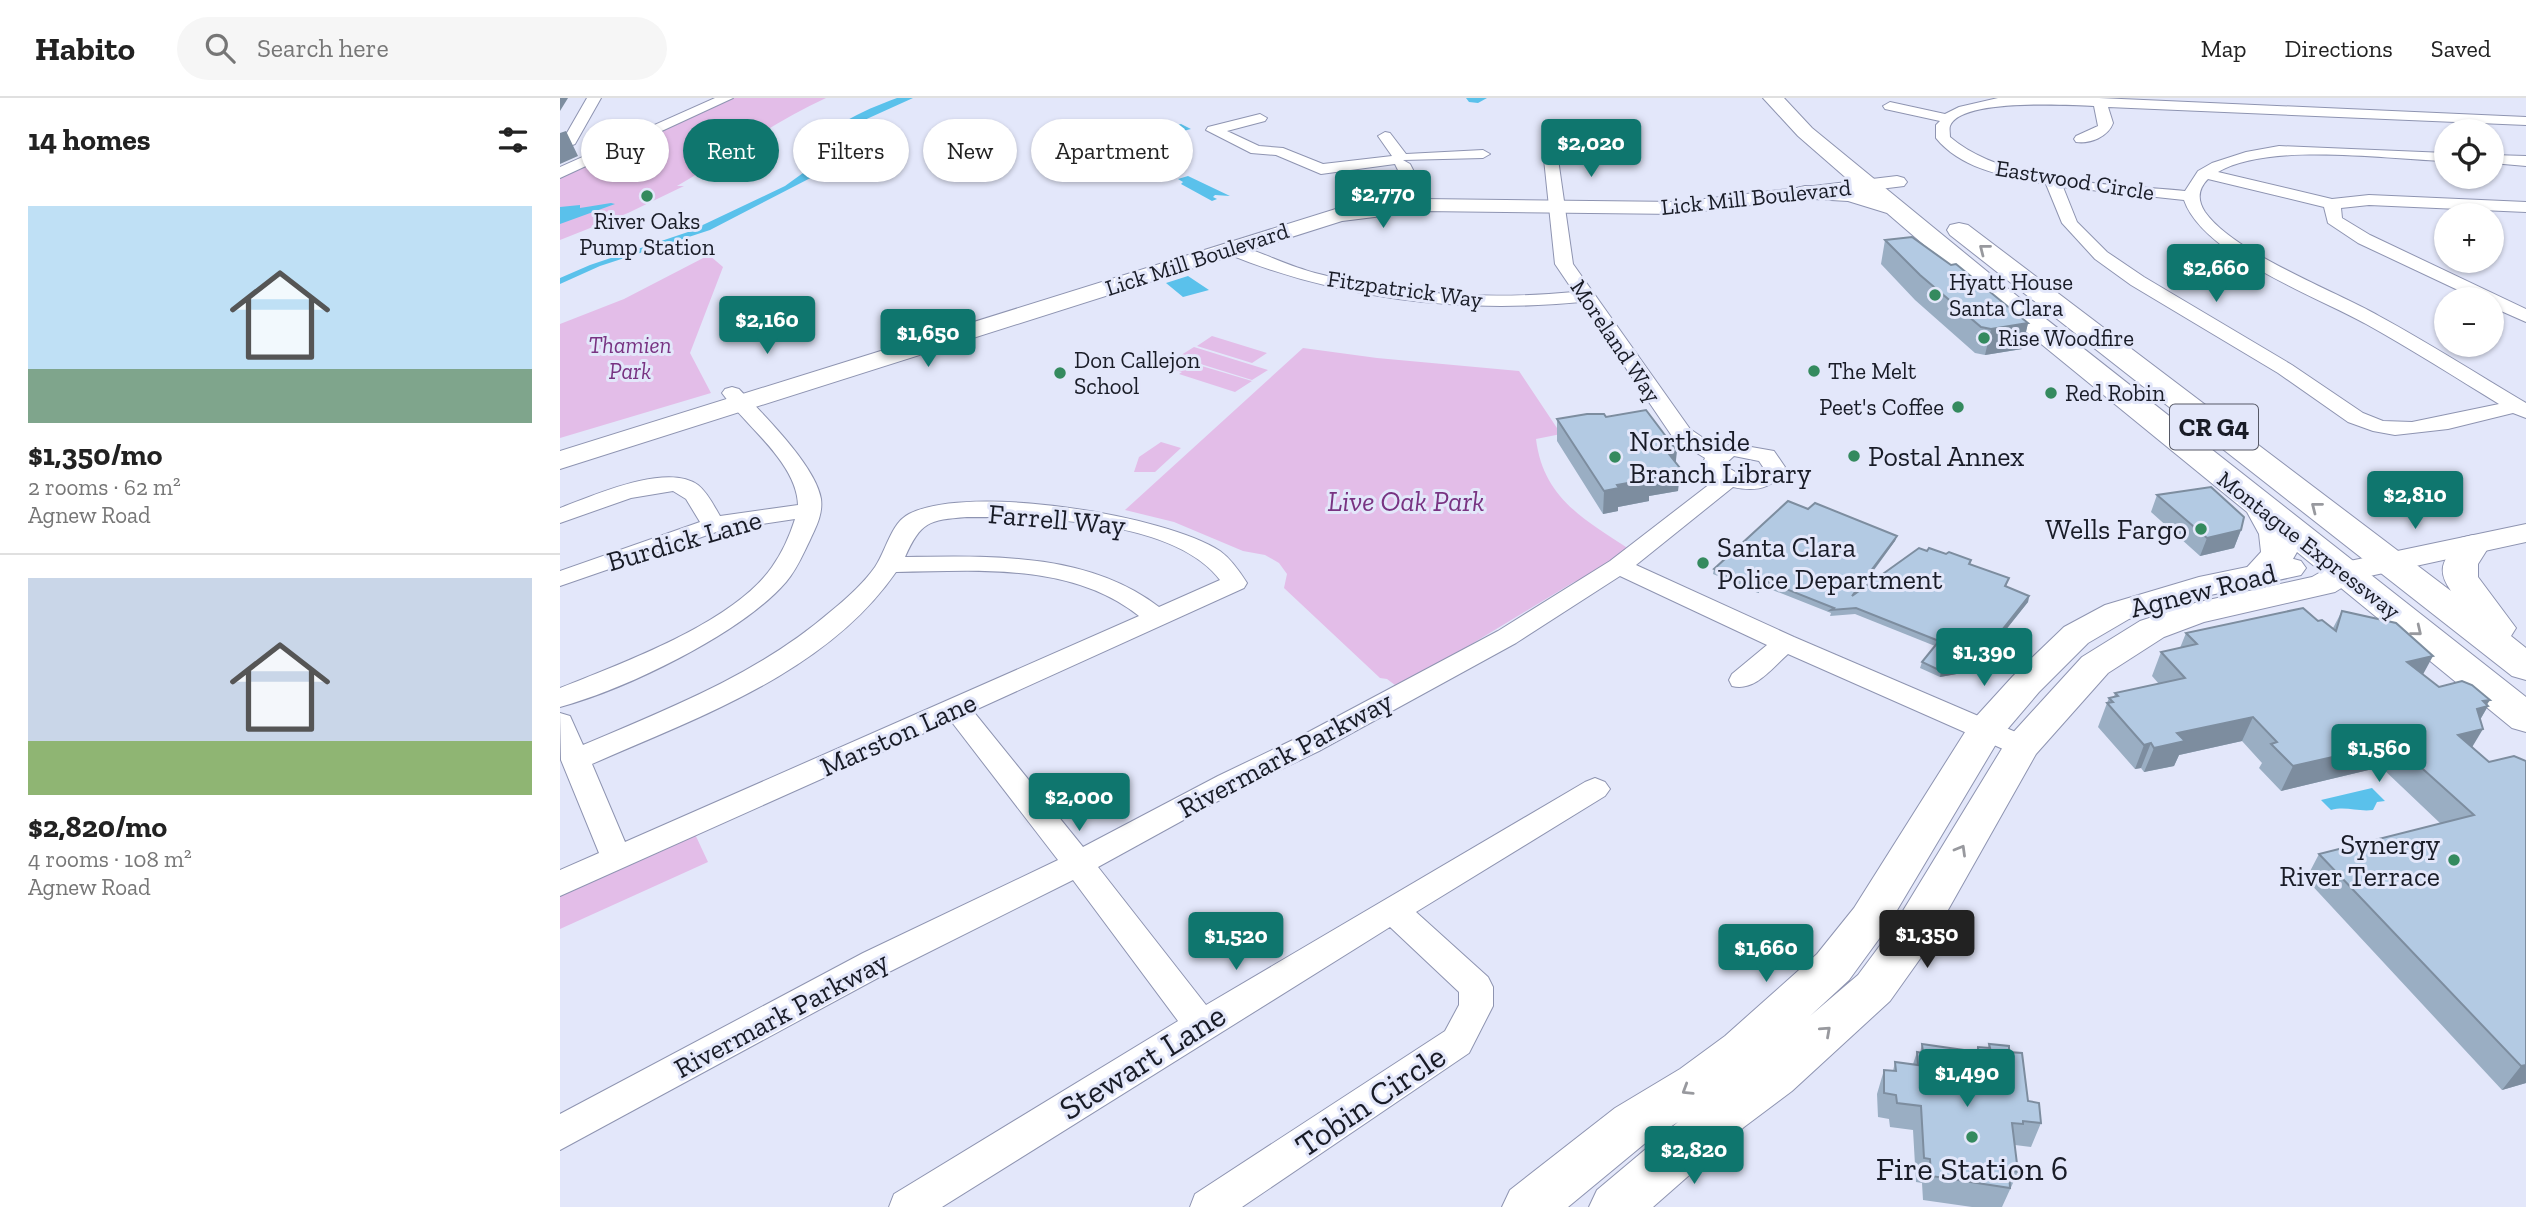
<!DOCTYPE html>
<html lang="en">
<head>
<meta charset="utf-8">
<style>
  body { margin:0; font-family:"Zilla Slab",serif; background:#f6f6f6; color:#222; height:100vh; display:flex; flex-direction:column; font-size:26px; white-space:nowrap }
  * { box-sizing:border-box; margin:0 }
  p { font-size:23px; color:#767676 }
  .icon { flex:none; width:38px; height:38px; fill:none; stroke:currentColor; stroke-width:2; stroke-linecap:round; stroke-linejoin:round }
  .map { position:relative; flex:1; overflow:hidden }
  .sheet { display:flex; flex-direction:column; background:#fff; width:560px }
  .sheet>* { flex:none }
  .hud { position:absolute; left:21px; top:21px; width:665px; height:63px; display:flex; gap:14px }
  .controls { position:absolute; left:1874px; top:21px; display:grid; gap:14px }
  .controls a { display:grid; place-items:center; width:70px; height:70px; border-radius:50%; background:#fff; box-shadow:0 2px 5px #0004; font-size:35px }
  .price { position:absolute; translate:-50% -60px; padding:0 16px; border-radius:7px; background:#0f766e; color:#fff; font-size:23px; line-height:46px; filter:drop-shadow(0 2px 4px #0008) }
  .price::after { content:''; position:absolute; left:50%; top:42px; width:21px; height:16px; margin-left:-10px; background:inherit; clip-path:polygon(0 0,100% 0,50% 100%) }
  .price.active { background:#222; color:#fff }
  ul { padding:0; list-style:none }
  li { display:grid; align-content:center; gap:14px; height:371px; padding:0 28px }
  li+li { border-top:2px solid #e0e0e0 }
  li span { display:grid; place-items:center; height:217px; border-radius:0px; color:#555 }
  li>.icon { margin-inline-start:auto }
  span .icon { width:126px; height:126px; fill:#fffc; stroke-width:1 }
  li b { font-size:30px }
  h2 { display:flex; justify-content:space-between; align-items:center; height:84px; padding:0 28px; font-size:30px }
  .pill { padding:0 24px; border-radius:32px; background:#fff; box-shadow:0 2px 5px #0004; font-size:24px; line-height:63px }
  .pill.active { background:#0f766e; color:#fff }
  header { display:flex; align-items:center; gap:42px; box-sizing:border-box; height:98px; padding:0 35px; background:#fff; border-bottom:2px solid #e0e0e0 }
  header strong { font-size:33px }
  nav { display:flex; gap:38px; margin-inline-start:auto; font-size:24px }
  .search { width:490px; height:63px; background:#f6f6f6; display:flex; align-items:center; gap:18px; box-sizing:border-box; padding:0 24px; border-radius:38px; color:#767676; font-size:26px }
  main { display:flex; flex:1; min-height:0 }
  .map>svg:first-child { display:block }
  .green { fill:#e3bde8 }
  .water { fill:#5ac1eb }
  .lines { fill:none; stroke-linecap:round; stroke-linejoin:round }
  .river { fill:#5ac1eb; fill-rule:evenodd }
  .minor-casing { stroke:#8e94b1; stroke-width:2 }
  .major-casing { stroke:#8e94b1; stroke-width:2 }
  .highway-casing { stroke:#8e94b1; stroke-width:2 }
  .minor { fill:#fff; fill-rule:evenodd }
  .major { fill:#fff; fill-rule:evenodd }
  .highway { fill:#fff; fill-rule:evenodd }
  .wall { fill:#9aaec3 }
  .shaded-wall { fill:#7d8d9f }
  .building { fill:#b3cae3; stroke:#7d8d9f; stroke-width:2 }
  .oneway { stroke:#98999e }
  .poi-dot { fill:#348a5e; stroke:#e3e7fa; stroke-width:2.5 }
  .labels { text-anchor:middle; stroke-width:6; stroke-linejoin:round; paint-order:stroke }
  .far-street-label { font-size:23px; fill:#191c27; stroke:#e3e7fa }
  .far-poi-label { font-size:23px; fill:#191c27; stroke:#e3e7fa; text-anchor:start }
  .far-park-label { font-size:23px; font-style:italic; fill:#783382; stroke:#e3e7fa }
  .shield { fill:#e3e7fa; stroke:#565966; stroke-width:2 }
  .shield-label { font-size:26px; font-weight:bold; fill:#191c27 }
  .poi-label { font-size:28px; fill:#191c27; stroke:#e3e7fa; text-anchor:start }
  .park-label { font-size:28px; font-style:italic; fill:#783382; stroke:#e3e7fa }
  .street-label { font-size:28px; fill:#191c27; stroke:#e3e7fa }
  .near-street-label { font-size:33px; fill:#191c27; stroke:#e3e7fa }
  .near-poi-label { font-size:33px; fill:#191c27; stroke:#e3e7fa }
</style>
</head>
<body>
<header>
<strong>Habito</strong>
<div class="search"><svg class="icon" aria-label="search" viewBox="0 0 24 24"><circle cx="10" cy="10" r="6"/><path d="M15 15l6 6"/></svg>Search here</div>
<nav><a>Map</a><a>Directions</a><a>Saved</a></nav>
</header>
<main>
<section class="sheet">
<h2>14 homes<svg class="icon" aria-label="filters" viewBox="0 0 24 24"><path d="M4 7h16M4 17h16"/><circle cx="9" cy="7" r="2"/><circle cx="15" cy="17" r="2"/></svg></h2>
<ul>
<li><span style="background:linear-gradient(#bfe0f5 75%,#7fa58c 0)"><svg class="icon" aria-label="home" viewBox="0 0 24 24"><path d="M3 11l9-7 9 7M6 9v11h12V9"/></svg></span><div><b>$1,350/mo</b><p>2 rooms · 62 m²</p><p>Agnew Road</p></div></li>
<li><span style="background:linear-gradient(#c9d6e8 75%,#8fb573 0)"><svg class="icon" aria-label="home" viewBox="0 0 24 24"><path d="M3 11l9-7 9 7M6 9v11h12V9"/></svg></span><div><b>$2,820/mo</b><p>4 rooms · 108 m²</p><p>Agnew Road</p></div></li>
</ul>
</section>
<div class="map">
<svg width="1966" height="1109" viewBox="0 0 1966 1109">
  <rect width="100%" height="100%" fill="#e3e7fa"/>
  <path class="green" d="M174,0H266C213,24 167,59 117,88H124L68,115L0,142V80Z
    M149,157L163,169L130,255L151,295L0,340V226L64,201Z
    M652,238L707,255L692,265L637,248Z
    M634,249L708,272L692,282L618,259Z
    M743,250L817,260L959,273L1001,336L976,341C983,399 1023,421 1069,451L1027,481L1014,484L839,590L827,581L820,580L724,490L727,476L719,465L705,457L683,453L614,424L565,412Z
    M620,266L631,269L635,266L692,283L675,294L619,276L622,274L612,271Z
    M601,344L621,350L595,374H574L579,359Z
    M134,734L148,764L0,831V794Z"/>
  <path class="water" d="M337,0H353L289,29L273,40L260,58L262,68L270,63L264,73L150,132L40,168L0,186V180L30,167L128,134L225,88L243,75L244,66L242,64C262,31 301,13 337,0Z
    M621,26L631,31L533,56L523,51Z
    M628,78L670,98L655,97L653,99L657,101L652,103L621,86L623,84L618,81Z
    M51,105L55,106L0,126V109L20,107V110Z
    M628,178L649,192L623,199L606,185Z
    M1812,690L1825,703L1817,704L1813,712C1798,714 1786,708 1771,712L1761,702Z"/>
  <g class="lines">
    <path class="river" d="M906,0H927L918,5L909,4Z"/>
    <g class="minor-casing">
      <path id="minor" d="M27,0H41L15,46L0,52V42L4,40Z
        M155,0H173L0,80V69Z
        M1438,0H1539L1966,19V27L1548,9L1553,25C1548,39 1530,46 1516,44L1514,41L1516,38L1538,28L1534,8C1509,7 1401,0 1390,28C1389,31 1390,35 1390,39C1444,86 1555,86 1625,93L1638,73L1652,65L1686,54L1719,48L1886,55V63C1826,61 1709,44 1658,74L1772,101L1809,97L1966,104V114L1809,107L1781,110L1782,120L1810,137L1966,211V224L1932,209V201H1917L1798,145L1768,125L1764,109L1648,81C1638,91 1637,102 1645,114C1674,155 1773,192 1819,218C1869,245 1917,276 1966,305V320L1953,315L1888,331L1835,337L1813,333L1788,324L1718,275L1571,187L1535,161L1502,125L1486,86C1448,79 1402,72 1376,40V27L1380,23L1325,11L1323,8L1330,4L1385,16L1399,9ZM1503,89L1624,102C1643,157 1756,198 1806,226C1851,251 1895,279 1939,306L1852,324L1823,323L1803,315L1732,267L1584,179L1547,154L1517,124Z
        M700,16L707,20L705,23L667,33L699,48L723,50L763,66L832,58L818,38L825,34L830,35L846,56L923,52L930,56L923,60L843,62L850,66L871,107L863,112L855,107L835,66L761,76L716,57L691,55L646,32L648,29Z
        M991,57L998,61L1013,166L1130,331L1158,350L1174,346L1214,353L1225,369C1215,391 1195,394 1173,389L1076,467L1234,539L1472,641L1476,648L1472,655L1462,658L1452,655L1228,556C1212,570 1195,594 1172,588L1169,582L1172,576L1207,547L1060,478L956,545L759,653L678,692L538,769L646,907L1025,684L1035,680L1045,684L1050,691L1045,698L856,814L928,879L933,889V908L909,955L682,1109H630L635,1096L885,933L899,907V894L830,829L382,1109H329L334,1096L618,923L513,782L327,875L0,1052V1016L303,855L498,762L391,623L0,798V772L39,755L1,662L0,615L10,618L23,647C110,610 198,576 270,514C286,501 303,486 315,469C326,453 331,425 349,416C408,385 605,417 660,453C671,461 680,474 687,485L684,490L413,613L523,749L658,678L739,639L938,533L1050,463L1155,382L1142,367L1145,360L1114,341L1021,204C899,216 776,201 663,154L660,150L669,145C698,152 725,167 755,175C839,197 928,202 1014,194L995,166L984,61ZM1174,358L1199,363L1203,369L1196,377H1180L1164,367ZM407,419C477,419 614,421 660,482L599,509C527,454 431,458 345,459C361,424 368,422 407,419ZM336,474C417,473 511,464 579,518L65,744L32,666C139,619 266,575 336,474Z
        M1932,57L1966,58V68L1932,65Z
        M172,289L179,291C202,315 256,368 261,401C263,416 256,429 250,442C243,456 237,471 226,484C181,536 66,591 0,609V590C62,565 173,525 212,469C222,455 230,437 235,421L162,432L0,488V473L140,424L126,401L113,393L71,400L0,425V410C32,398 107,364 138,387C148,395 154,408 160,418L238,407C237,365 185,327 162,295L165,291Z"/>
    </g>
    <g class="major-casing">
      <path id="major" d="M1337,78L1344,80L1347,84L1344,88L1119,116L863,113L782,123L0,371V353L779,110L863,101L1119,104Z
        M1966,426V444L1796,481L1775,494L1644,524L1604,539L1548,575L1476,656L1362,858L1330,903L1232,993L1184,1029L1093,1109H1029L1037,1092L1118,1024L1089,1042L1008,1109H942L950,1092L1055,1010L1120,971L1165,938L1257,856L1294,810L1412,623L1453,578L1504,529L1545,507L1639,479L1730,460L1741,463L1746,470L1741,477L1646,498L1569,521L1528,545L1479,594L1439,641L1324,834L1289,882L1250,918L1298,877L1330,834L1449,639L1522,559L1580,523L1635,505L1752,479L1773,467L1785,464Z"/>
    </g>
    <g class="highway-casing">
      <path id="highway" d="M1203,0H1224L1252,30L1462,202L1966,599V634L1952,630L1737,454C1725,476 1711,491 1685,485L1680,477L1701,454L1699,436L1687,414L1442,214L1327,115L1288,103L1237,100L1233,95L1237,90L1245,88L1300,92L1238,38Z
        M1399,125L1408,127L1891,493C1874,469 1886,460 1901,440L1913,437L1925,440L1930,447L1918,466V479L1956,530L1951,538L1966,550V582L1952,578L1390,137L1387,132L1390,127Z"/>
    </g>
    <use href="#minor" class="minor"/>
    <use href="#major" class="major"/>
    <use href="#highway" class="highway"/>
  </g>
  <path class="wall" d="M1325,142L1468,225L1462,251L1425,257L1415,255L1355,202L1321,166Z
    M1046,319L1116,365L1120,370L1118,393L1089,398V403L1058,409V413L1043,416L997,343V321Z
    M1597,397L1681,432L1674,450L1640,458L1591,414Z
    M1248,411L1337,438L1335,443L1299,493L1367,453L1411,462L1410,467L1449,480L1446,489L1469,498L1468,504L1413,573L1380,579L1360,570L1362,564L1375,548L1295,516L1270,518L1271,515L1205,489L1198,495L1153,476L1154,471Z
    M1782,513L1879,589L1928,608L1920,622L1912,649L1966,985L1942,992L1746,781L1759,756L1881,726L1821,669L1721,693L1699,670L1702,665L1682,643L1619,657L1614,668L1584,674L1581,670L1575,671L1538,629L1547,605L1549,600L1554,599L1555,595L1599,586L1592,578L1601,554L1620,550L1626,535L1758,523L1773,530Z
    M1362,946L1416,954L1418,949L1428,950L1429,946L1449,954L1468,1003L1481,1025L1471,1049L1455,1047L1458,1074L1442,1109H1412L1363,1102L1362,1085L1356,1084L1353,1032L1330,1029L1329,1021L1318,1019L1317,996L1324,972L1333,973L1335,964L1353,966L1357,954L1360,955Z"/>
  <path class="shaded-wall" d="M0,0H8L0,13Z
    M6,33L18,58L0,66V35Z
    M1468,225L1462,251L1425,257L1431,231Z
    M1117,353L1115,371L1120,370L1118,393L1089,398V403L1058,409V413L1043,416L1044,393L1087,376L1108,355Z
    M1681,432L1674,450L1640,458L1647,440Z
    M1337,438L1335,443L1290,504L1292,498Z
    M1206,483L1205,489L1198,495L1199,489Z
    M1469,498L1468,504L1413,573L1380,579L1381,573Z
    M1873,558L1860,582L1847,564Z
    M1930,602L1926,608H1928L1914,632L1917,611L1923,603Z
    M1693,619L1682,643L1619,657L1614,668L1584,674L1594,650L1617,635Z
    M1923,631L1908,656L1898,637Z
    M1591,645L1581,670L1575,671L1584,647Z
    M1834,645L1821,669L1721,693L1733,668Z
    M1966,967V985L1942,992L1961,968Z"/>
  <path class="building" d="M1352,139L1391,167L1396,166L1468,225L1431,231L1421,229L1360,177L1325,142Z
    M1086,312L1117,353L1108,355L1120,370L1087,376L1090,381L1057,387L1059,390L1044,393L997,321L1027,316H1044L1046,319Z
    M1651,389L1684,419L1681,432L1647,440L1597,397Z
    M1228,403L1248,411L1255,405L1337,438L1292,498L1359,450L1367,453L1369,450L1386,456L1389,454L1411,462L1409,466L1449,480L1445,488L1469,498L1415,566L1381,573L1362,564L1379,543L1296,510L1271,512L1274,510L1206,483L1199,489L1154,471Z
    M1743,510L1758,523L1762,522L1776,533L1782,513L1836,525L1873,558L1847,564L1879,589L1902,583L1912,587L1930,602L1923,603L1928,608L1917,611L1923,631L1898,637L1929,664L1954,658L1966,663V967L1961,968L1759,756L1914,717L1834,645L1733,668L1711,646L1717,644L1693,619L1617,635L1625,643L1594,650L1591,645L1584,647L1547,605L1553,604L1549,600L1558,598L1555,595L1625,580L1601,554L1637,546L1626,535Z
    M1362,946L1418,954V949L1430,950L1429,946L1449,948V954L1462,955L1468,1003L1479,1005L1481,1025L1463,1023V1026L1452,1025L1458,1074L1449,1072L1450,1090L1371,1078L1370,1061L1364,1060L1361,1008L1337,1005L1336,997L1324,995V972L1336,973L1335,964L1358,967L1357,954L1363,955Z"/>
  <defs><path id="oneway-chevron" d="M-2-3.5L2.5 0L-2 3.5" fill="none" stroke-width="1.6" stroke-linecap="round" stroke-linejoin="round" transform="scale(1.75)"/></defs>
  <g class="oneway">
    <use href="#oneway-chevron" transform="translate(1424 151) rotate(-142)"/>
    <use href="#oneway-chevron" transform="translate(1756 409) rotate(-142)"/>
    <use href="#oneway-chevron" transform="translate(1857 533) rotate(39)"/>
    <use href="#oneway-chevron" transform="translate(1401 752) rotate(-60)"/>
    <use href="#oneway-chevron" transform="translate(1266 933) rotate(-42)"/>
    <use href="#oneway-chevron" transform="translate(1127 992) rotate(148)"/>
  </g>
  <g class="poi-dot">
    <circle cx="87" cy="98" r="7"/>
    <circle cx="1375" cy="197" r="7"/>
    <circle cx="1424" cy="240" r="7"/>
    <circle cx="1254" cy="273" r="7"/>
    <circle cx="500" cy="275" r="7"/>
    <circle cx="1491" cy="295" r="7"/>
    <circle cx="1398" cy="309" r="7"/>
    <circle cx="1294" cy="358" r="7"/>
    <circle cx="1055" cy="359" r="7"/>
    <circle cx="1641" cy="431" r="7"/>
    <circle cx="1143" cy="465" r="7"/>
    <circle cx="1894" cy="762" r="7"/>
    <circle cx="1412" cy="1039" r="7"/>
  </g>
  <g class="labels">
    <g class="far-street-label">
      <text transform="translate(1515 82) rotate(9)" y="8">Eastwood Circle</text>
      <text transform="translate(1196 99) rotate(-6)" y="8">Lick Mill Boulevard</text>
      <text transform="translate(637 161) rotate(-18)" y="8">Lick Mill Boulevard</text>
      <text transform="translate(845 191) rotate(8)" y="8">Fitzpatrick Way</text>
      <text transform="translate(1056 243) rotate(56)" y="8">Moreland Way</text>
      <text transform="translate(1749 447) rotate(38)" y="8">Montague Expressway</text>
    </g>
    <g class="far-poi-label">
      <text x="87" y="131" text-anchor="middle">River Oaks<tspan x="87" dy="26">Pump Station</tspan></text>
      <text x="1389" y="192">Hyatt House<tspan x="1389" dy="26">Santa Clara</tspan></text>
      <text x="1438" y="248">Rise Woodfire</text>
      <text x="514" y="270">Don Callejon<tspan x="514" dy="26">School</tspan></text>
      <text x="1268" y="281">The Melt</text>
      <text x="1505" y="303">Red Robin</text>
      <text x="1384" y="317" text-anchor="end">Peet's Coffee</text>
    </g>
    <g class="far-park-label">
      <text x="70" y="255">Thamien<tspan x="70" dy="26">Park</tspan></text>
    </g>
    <rect class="shield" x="1610" y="306.5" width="88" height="45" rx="5"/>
    <g class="shield-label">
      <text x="1654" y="338">CR G4</text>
    </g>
    <g class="poi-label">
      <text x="1069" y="353">Northside<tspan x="1069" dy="32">Branch Library</tspan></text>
      <text x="1308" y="368">Postal Annex</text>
      <text x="1627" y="441" text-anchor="end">Wells Fargo</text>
      <text x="1157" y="459">Santa Clara<tspan x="1157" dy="32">Police Department</tspan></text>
      <text x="1880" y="756" text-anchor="end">Synergy<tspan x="1880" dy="32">River Terrace</tspan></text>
    </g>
    <g class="park-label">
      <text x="846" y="413">Live Oak Park</text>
    </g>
    <g class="street-label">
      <text transform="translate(497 421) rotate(5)" y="10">Farrell Way</text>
      <text transform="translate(124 442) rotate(-16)" y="10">Burdick Lane</text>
      <text transform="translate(1643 492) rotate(-14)" y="10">Agnew Road</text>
      <text transform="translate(338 636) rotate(-24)" y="10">Marston Lane</text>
      <text transform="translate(725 656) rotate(-28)" y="10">Rivermark Parkway</text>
      <text transform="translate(221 916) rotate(-28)" y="10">Rivermark Parkway</text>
    </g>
    <g class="near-street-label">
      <text transform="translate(582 963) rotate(-32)" y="12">Stewart Lane</text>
      <text transform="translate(810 1002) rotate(-34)" y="12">Tobin Circle</text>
    </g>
    <g class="near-poi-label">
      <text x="1412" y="1082">Fire Station 6</text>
    </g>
  </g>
</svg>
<div class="controls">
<a><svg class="icon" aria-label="locate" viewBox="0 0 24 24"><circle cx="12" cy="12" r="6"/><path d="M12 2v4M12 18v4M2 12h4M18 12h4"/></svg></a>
<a>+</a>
<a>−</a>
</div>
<b class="price" style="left:1031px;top:81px">$2,020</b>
<b class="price" style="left:823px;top:132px">$2,770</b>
<b class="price" style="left:1656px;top:206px">$2,660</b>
<b class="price" style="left:207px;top:258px">$2,160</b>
<b class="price" style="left:368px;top:271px">$1,650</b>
<b class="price" style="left:1855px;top:433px">$2,810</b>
<b class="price" style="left:1424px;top:590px">$1,390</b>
<b class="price" style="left:1819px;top:686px">$1,560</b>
<b class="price" style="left:519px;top:735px">$2,000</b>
<b class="price active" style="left:1367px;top:872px">$1,350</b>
<b class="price" style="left:676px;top:874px">$1,520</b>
<b class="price" style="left:1206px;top:886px">$1,660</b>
<b class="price" style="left:1407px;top:1011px">$1,490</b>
<b class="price" style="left:1134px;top:1088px">$2,820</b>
<div class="hud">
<a class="pill">Buy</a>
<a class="pill active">Rent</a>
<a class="pill">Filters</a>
<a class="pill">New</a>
<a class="pill">Apartment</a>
</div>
</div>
</main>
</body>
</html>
